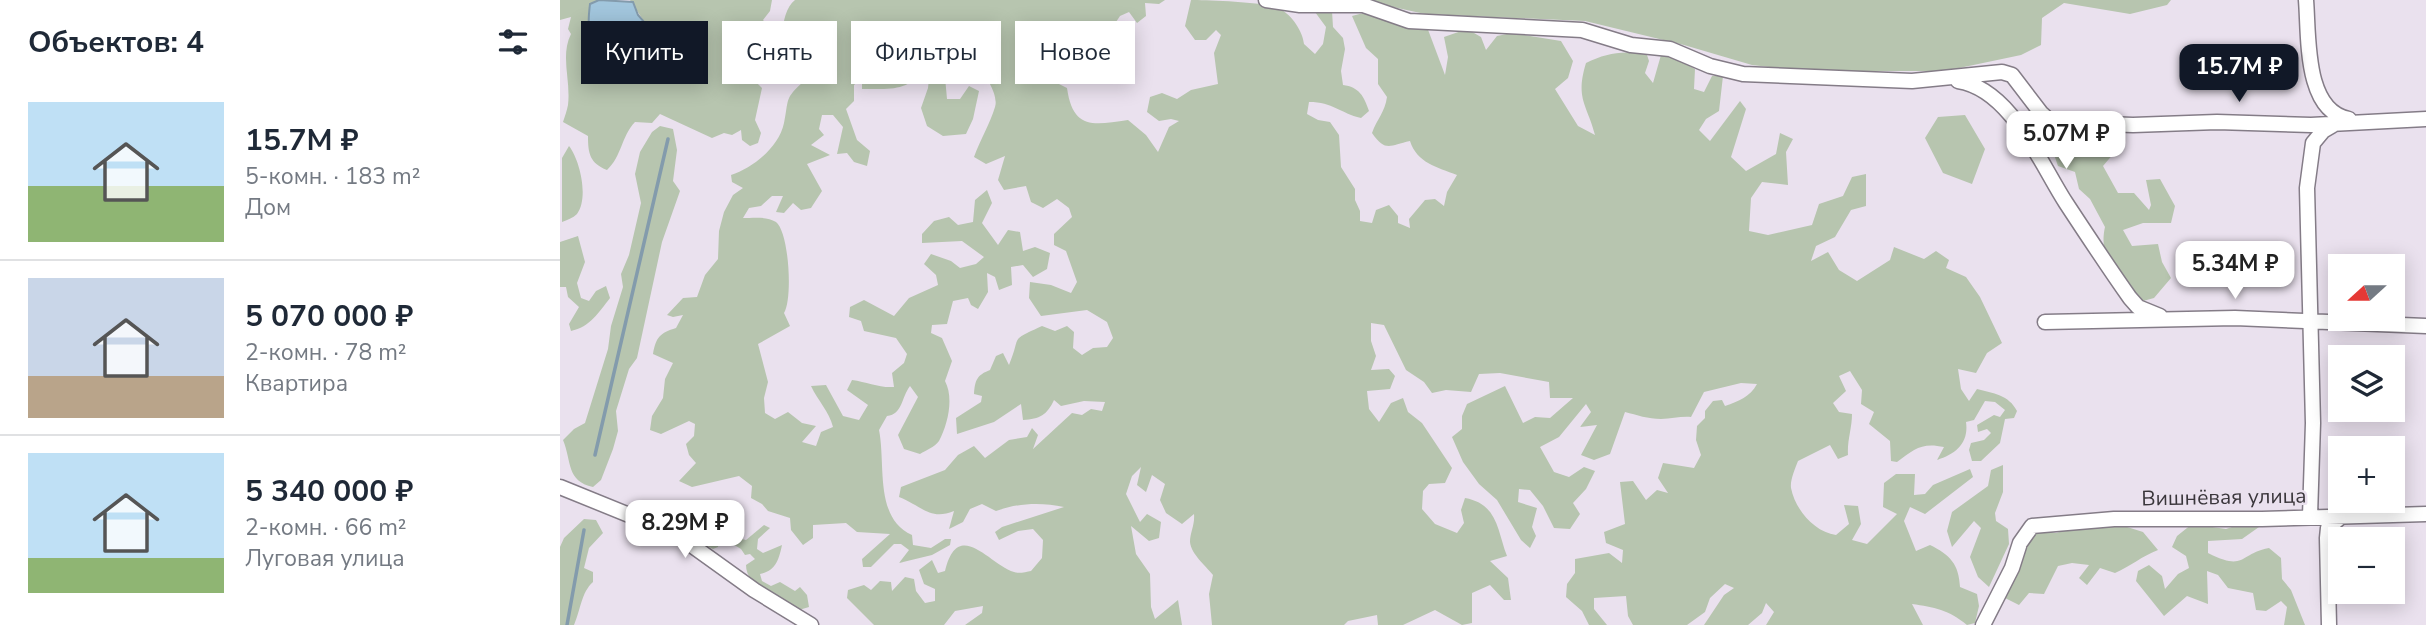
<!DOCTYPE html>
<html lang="ru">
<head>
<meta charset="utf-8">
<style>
  body { margin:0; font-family:"Nunito Sans",sans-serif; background:#f2f2f3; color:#1f2937; height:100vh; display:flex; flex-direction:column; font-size:26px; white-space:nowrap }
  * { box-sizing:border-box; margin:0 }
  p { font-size:23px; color:#747a83 }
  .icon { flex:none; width:38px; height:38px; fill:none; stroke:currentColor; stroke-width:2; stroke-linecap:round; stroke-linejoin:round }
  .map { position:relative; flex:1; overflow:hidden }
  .panel { display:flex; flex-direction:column; background:#fff; width:560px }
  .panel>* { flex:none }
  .guide { position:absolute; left:21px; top:21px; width:665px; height:63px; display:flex; gap:14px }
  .needle { width:46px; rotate:249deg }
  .controls { position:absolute; left:1768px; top:254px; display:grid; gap:14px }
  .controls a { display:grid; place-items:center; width:77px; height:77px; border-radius:0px; background:#fff; box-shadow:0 4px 18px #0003; font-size:35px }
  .price { position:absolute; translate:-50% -60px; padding:0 16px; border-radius:14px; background:#fff; color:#222; font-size:23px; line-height:46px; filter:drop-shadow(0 2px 4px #0008) }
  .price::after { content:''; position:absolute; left:50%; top:42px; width:21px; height:16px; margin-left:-10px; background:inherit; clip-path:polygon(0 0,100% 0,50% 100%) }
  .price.active { background:#111827; color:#fff }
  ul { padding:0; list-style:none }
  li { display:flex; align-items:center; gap:21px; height:175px; padding:0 28px }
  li+li { border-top:2px solid #e0e1e3 }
  li span { display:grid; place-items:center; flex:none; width:196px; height:140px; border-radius:0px; color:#555 }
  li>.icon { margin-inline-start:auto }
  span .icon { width:84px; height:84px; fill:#fffc; stroke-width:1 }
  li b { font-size:30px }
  h2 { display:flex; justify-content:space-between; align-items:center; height:84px; padding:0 28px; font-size:30px }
  .tag { padding:0 24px; border-radius:0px; background:#fff; box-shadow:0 4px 18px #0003; font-size:24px; line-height:63px }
  .tag.active { background:#111827; color:#fff }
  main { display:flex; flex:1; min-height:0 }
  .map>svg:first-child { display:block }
  .green { fill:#b7c5af }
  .water { fill:#a2c6dd; stroke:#839bac; stroke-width:2 }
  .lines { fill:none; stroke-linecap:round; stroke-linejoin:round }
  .stream { stroke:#839bac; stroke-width:3.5 }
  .minor-casing { stroke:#847c87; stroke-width:17 }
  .minor { stroke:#fff; stroke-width:14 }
  .labels { text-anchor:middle; stroke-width:5; stroke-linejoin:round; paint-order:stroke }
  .street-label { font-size:21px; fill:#3a363b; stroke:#eae1ee }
</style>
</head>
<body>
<main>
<section class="panel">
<h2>Объектов: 4<svg class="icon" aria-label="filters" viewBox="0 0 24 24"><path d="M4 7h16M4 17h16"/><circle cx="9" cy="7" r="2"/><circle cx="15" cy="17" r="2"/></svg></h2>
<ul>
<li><span style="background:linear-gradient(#bfe0f5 60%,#8fb573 0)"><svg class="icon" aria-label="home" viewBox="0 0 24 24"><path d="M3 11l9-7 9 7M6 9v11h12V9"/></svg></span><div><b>15.7M ₽</b><p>5-комн. · 183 m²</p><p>Дом</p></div></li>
<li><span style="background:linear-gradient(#c9d6e8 70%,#b9a48a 0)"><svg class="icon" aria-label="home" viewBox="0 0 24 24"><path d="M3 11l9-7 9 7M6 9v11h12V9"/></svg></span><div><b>5 070 000 ₽</b><p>2-комн. · 78 m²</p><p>Квартира</p></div></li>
<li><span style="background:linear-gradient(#bfe0f5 75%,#8fb573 0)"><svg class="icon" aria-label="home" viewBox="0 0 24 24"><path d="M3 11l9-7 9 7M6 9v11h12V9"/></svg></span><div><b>5 340 000 ₽</b><p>2-комн. · 66 m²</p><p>Луговая улица</p></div></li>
</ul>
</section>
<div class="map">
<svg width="1866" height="625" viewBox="0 0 1866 625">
  <rect width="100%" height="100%" fill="#eae1ee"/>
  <path class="green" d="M0,0H39L30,4L49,51L84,36L85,23L70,0H212L210,11L203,20L215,34V47L210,56L217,62L214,69L209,71L200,63L194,68L192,78L202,88L195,120L201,133L198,143L190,146L182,140L181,130L172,135L164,133L152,138L100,114L92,123L75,122C61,137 62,156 47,170C30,163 28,154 28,136L3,122C5,116 7,110 8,105C11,80 0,56 11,34L8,29L11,17L0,20Z
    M235,0H605L599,4L585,3L586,16L577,23L569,12L560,16L554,25H537L525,40L520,60L495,82L507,88C513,130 533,125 568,120L586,135L598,152L609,127L619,121L611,119L599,121L587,112L590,97L602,93L617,99L631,90L658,84L654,53L661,35L656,30L646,40H635L625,26L631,0C647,0 709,2 720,9C732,15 743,32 744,44L755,54L763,44L766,27L755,12L772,11L773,27L783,38L785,49L781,71L783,85C799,87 804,96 809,111L801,118C780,113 773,102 749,102L747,114L758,120L770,122L779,135L781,167L795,189V200L800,211V221L812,223L816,210L829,205L838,216V223L850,228L849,219L865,200L875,199L884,206L887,192L897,175C877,167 857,163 850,141C830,145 826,153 812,133C817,119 825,112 827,97L818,84V59L806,48L792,16L807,12L867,27L885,75L888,57L884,37L907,29L921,37L926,50L937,36L952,33L1001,41L1013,61L1008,78L995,89L1018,126L1035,135C1027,104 1015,99 1026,63C1047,53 1064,50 1087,55L1089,61L1085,73L1093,83L1101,55L1115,58L1135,69L1134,89L1144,92L1152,76H1163L1159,111L1146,119L1139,130L1150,141L1180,101L1186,109L1171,157L1186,171L1216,154L1220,133L1233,139L1226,152L1228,185L1202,182L1191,198L1189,231L1208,235L1252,225L1259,204L1283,196L1292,177L1306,174V206L1291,210L1275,237L1256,246L1251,261L1268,252L1279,270L1297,281L1330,260L1334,247L1364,259L1376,251L1389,260L1386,268L1406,277L1420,297L1442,343L1427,353L1416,373L1398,369L1401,389L1409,401L1417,389C1433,393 1449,395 1457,411L1454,418L1445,419L1440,443L1421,461H1412L1409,450L1411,443L1424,440L1431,433L1427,429L1418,432L1417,425L1434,415L1440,417L1445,410L1435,402L1425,401L1414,420L1406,422C1409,443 1396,454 1377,460L1384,447C1362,442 1354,449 1337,462L1331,461L1330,441L1309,424L1314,412L1301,404L1302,390L1290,371L1279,376L1286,391L1273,403L1279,412L1292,414C1292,428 1287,441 1288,455L1278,459L1270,445L1238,461C1235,469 1230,480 1231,488C1235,509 1254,532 1276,535L1289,524L1284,505L1298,506L1301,524L1292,540L1307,544L1337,514L1323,507L1324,483L1336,474H1355L1354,495L1365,494L1373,485L1410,469L1413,477L1365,514L1350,507L1344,521L1356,551L1370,545C1390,555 1399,564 1400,587L1417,594L1419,606L1415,623L1407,625C1389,610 1374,607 1352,604L1363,625H1206L1214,612L1206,603L1202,613L1188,625H1144L1164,595L1174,588L1165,584L1150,598L1145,612L1127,625H1073L1068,616L1066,596L1034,598V609L1047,625H1029L1022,611L1006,597L1007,584L1015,573V559L1049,553L1062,563L1063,550L1046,543L1044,532L1065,524L1060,482L1073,481L1086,500L1097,490L1108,493L1098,478L1103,463L1134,468L1141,455L1136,440L1137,426L1145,418V411L1153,401L1162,400L1165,406C1179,401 1190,397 1197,384L1181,383L1144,392L1131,417C1121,416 1112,419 1101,419C1088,419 1077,415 1065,412L1050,454L1034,460L1021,455L1037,425L1020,427L1031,412L1026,404L999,437L980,447L994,472L1009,477L1024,467L1035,471L1026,489L1013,503L1020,514L1010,529L994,528L983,506L970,490L959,489L958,502L977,508L972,527L976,536L970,548L961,540L937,500L919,484L903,462L892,437L902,429V416L907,404L945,386L963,423L975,417L990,418L1013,398H990L989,382L940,373L919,374L911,392L886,390L872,393L864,382L846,370L824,325L811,323V341L816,356L811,370L829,369L835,376L830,389L807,391L809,409L819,422L831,403L843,398L848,412L862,423L892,468L885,483L869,484L863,491L862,509L875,524L897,533L904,523L901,510L905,498C938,504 937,530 947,556L930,561L948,578L951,600H944L930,585L912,593V623L902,625L875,610L843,625H818L817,615L788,621L784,625H652L649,594L653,575C646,566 631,554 630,542C630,532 635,525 634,514L622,524L606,513L600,500L605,484L592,475L586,492L577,485L581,467L572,476L566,494L580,522L587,514L601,522L599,538L589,541L571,526L576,554L590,574L591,607L595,619L618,600L622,625H405L422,613L423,606L395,611L384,625H314L287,598L288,590L304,585L311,590L320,581L331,582L332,591L345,577L354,579L356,591L365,603L375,601V589L364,584L359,570L372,560L378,573L385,571C398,517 429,564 454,572C458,574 466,572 471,571L482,558L483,540L473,529L458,531L439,540L435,532L442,527L504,507C481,502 458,503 436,511L422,504L410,509L403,522L389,529L394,511C370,521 362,506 339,497L341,487L385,470L398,455L414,446L425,458L449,440L467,437L472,428L478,435L473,449L512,413L522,415L531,409L542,411L545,402L524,401L501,406L494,400C487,415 480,419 463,420L461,404L434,422L397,434L396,418L421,402L422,396L414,394C415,380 417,375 430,370L436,356L443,353L449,365C462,334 448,342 482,326L495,331L507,326L514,332L513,348L522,355L533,348L547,347L553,338L547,322L527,310L481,316L469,298L470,282L491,285L511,293L517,282L506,251L494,245V234L512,217L509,208L497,199L483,208L471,202L466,186L444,190L438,180L445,156L426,164L414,157C420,140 430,124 435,107C442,85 395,37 375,28L386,45L389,60L385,77L387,99H400L409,86L419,91L413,119L406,134L383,136L367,126L361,108L368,88L370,69C342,91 337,89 302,89V79L294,85V101L286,109L297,140L310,151L307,166L294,162L287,153L277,154L283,127L273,115H262L259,129L264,135L251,145L270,155L247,164L262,191L251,208L241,210L233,203L224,213L216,212L223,196H212L201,206L189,208L183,218C193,218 207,216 216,222C229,232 233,299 224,313L230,326L198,344L208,382L204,398L205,413L215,419L228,412L242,423L256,426L242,442L256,446L261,432L273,427C269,411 258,401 251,386L266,385L283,416L299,420L308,405L287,390L292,380C307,382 319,388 334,387L332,373L344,363L347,354L336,338L304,331L301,321L289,317L290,307L304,300L334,316L349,298L378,285L376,275L364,264L371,254L391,261L400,268L416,264L424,257L402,241L362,243V234L374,221L389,217L398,225L413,222L415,200L427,190L432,203L422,223L438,245L448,230L460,232L463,251L475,247L490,253L487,269L473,277L463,265L451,267L452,285L439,290L435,277L427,273L428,292L418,309L411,305L408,298L393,301L387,324L372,325L371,333L382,338L392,361L385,381C394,398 388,424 379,441C375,447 366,450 360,454L344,449L338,435L358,397L350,386C341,398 343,414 327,416L319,430C326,465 314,518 352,535L353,545L371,548L385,539H391L390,545L372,555L339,563L349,550L341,544H334L311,567H303L302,559L330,534L297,532L286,523L253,525V538L243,545L231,530L230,518L208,511L202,504L191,498L192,486L179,476L132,487L119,481L136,463L129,455L126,444L134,436L135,424L129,421L101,434L90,430L92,416L103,398L105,379L113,363L93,354C96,337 100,333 116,328L123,315L113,317L107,315L123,298L137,297L145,275L158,259L159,231L164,212L173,195L183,188L172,182L171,175C193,168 219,147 224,123C229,99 224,99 244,81C238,74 231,66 227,58C220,42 221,11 235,0Z
    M801,0H1611L1607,5L1570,14L1504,3L1482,18L1481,45L1461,55L1385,71H1242L1192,65L1124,45L1025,21L865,14Z
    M1405,115L1425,149L1412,184L1383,173L1365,138L1378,117Z
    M100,126L113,129L117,150L113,181L120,191L102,242L77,358L69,369L56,411L58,431L53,449L41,480L33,487C6,481 12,462 3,440L14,429L25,423L48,349L51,326L63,287L61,274L69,255L81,203L75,174L80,152L92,132Z
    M1498,136L1512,147L1536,145L1554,153L1543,166L1558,193H1574L1589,210L1591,205L1586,180L1600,179L1615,206L1611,223H1583L1563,230L1572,246L1598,244L1602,262L1611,278L1594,298L1572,304C1557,280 1538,257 1545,227L1530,199L1519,189L1515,172L1498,166L1489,140Z
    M9,146C20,160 29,198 17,214C13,218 7,220 2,222V158Z
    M18,236L25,262L17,283L21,298L29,301L36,291L46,286L50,298C39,312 30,327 11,331L9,324L19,307L8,297L6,287H0V242Z
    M1443,465V492L1435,513L1436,521L1448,529L1449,544L1429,587L1418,577L1410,557L1421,528L1414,521L1392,547L1387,531L1392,512L1428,486L1431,470Z
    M87,501L147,514L152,530L159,541L158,547L153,549L93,517Z
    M24,519L36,520L43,533L29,548L24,568L33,572V582C21,593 21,609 14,625H0V547L4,538Z
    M1692,520L1699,527L1682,539L1648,541V553C1686,572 1678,554 1709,548L1721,558L1722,579L1731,590L1745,625H1724L1727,607L1721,601L1706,611L1696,610L1693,593L1668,588L1658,575L1647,571L1648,604L1627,596L1604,616L1576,581L1578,571L1589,565L1602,576L1605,589L1618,574L1629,568L1626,556L1612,547L1617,536L1632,524L1666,529Z
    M204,525L210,528L198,539L197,549L203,553L222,545C219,559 216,571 200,574L202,581L211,586L220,582L235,591L240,587L247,595L249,607L239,610C222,601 186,588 186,565L195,559L190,554L185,555L181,549L161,537L164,531L175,530L182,539L186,540Z
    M1564,526L1583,532L1598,550C1582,556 1571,566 1555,573L1540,568L1527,585L1519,578L1529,565L1512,563L1498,566L1484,594L1469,593L1459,605L1441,596L1469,532L1481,530L1496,533L1517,527Z"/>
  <path class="water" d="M39,0L73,2L78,15L85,23L84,37L49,51L36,48C27,35 28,20 30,4Z"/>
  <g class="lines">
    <path class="stream" d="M35,455L108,139
      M7,625L24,530"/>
    <g class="minor-casing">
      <path id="minor" d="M706,0L740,5H803L849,21L1022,30L1071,45L1110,49L1150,66L1183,74L1352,81L1442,72L1452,75L1481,113L1491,122L1573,125L1657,122L1751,125L1866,119
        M1746,0C1749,36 1744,111 1789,119
        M1398,81C1451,89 1480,163 1506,203C1527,235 1548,267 1570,298L1578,307L1600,316
        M1465,133L1481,136L1517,125
        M1485,322L1675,318L1866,326
        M0,487L116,534L194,590L251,625
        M1750,516L1753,423L1747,188L1753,143L1763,131L1775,124
        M1423,625L1452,568L1460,543L1472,526L1554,519H1702L1866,514
        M1769,625L1767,538L1768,528L1782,516"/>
    </g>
    <use href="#minor" class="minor"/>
  </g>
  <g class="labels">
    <g class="street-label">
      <text transform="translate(1664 497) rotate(-1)" y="7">Вишнёвая улица</text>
    </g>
  </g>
</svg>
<div class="controls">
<a><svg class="needle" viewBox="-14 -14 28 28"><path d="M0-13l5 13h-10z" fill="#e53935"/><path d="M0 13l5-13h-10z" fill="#747a83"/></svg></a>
<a><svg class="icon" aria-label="layers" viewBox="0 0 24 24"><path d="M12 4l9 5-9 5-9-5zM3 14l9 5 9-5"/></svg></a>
<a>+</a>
<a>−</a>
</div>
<b class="price active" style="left:1679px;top:104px">15.7M ₽</b>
<b class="price" style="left:1506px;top:171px">5.07M ₽</b>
<b class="price" style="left:1675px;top:301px">5.34M ₽</b>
<b class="price" style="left:125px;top:560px">8.29M ₽</b>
<div class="guide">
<a class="tag active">Купить</a>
<a class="tag">Снять</a>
<a class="tag">Фильтры</a>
<a class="tag">Новое</a>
</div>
</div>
</main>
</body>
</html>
